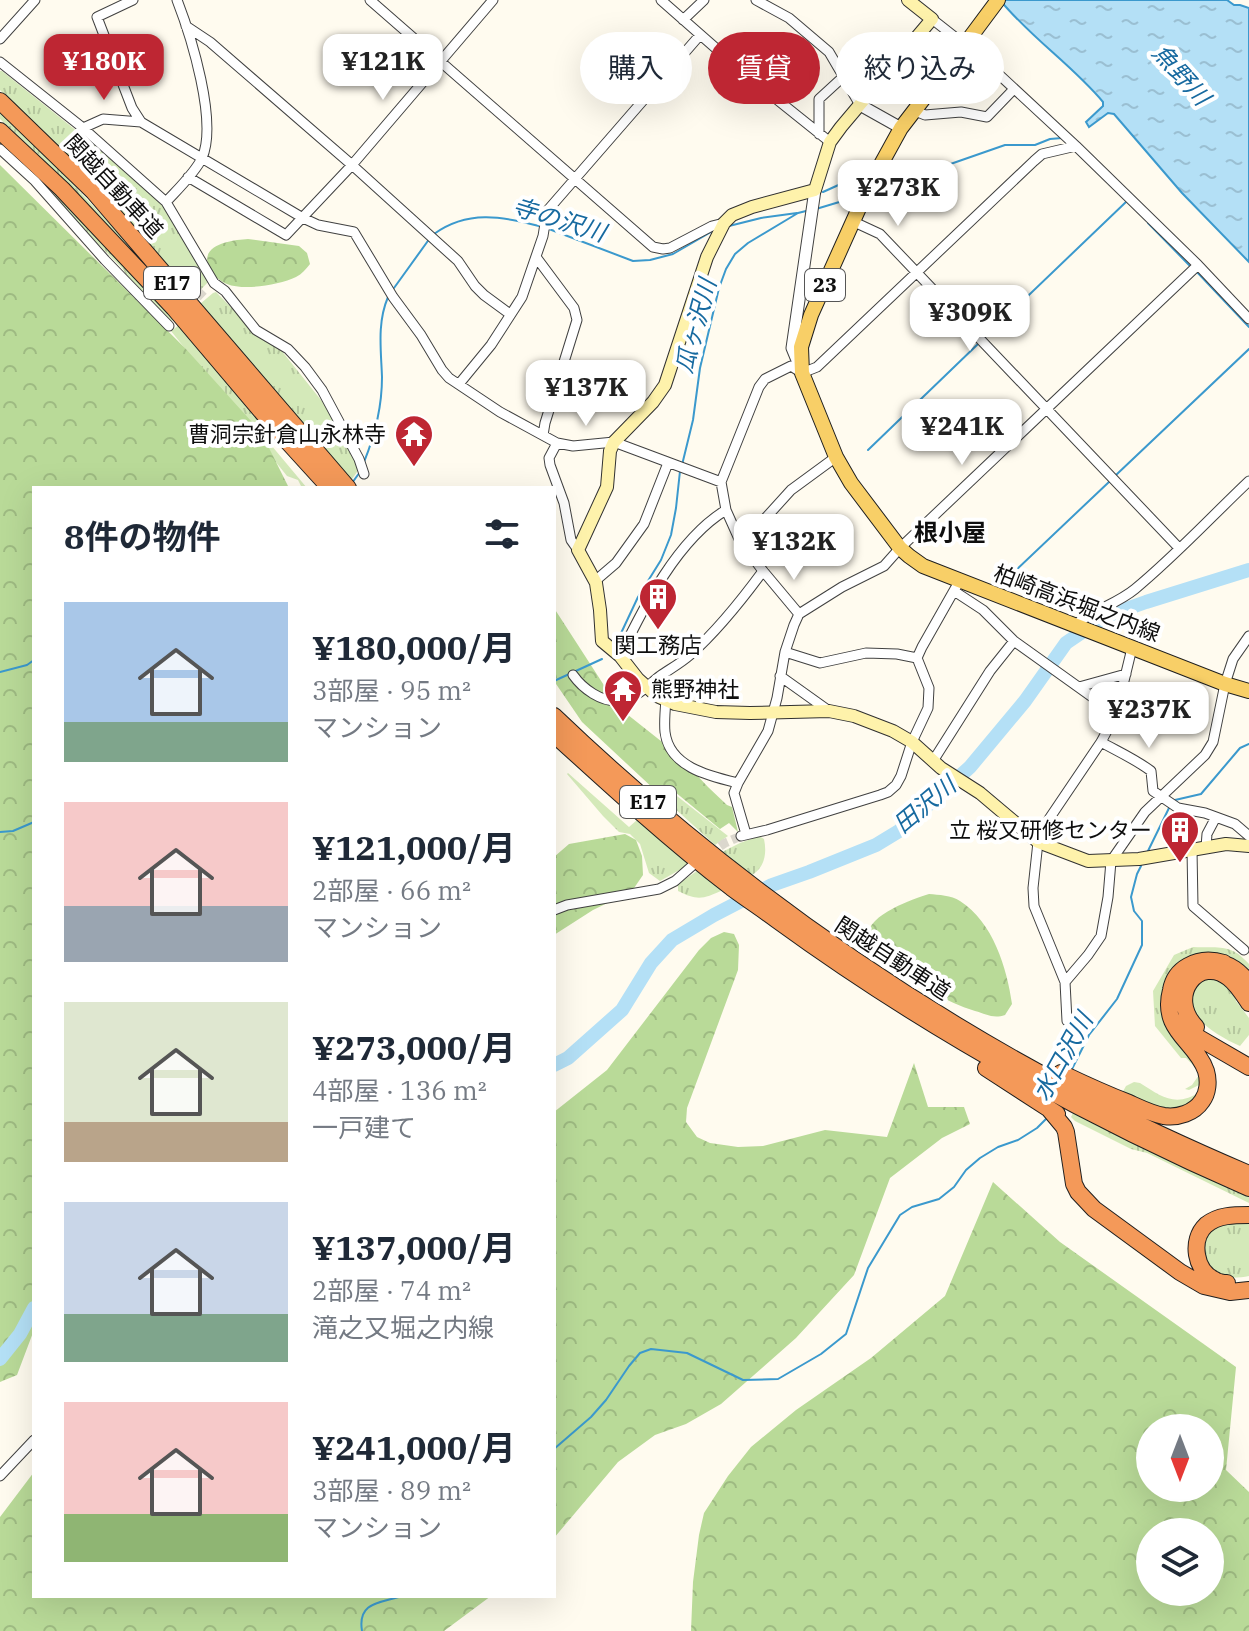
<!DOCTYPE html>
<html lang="ja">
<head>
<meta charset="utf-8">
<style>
  body { margin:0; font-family:"IBM Plex Serif","Noto Sans JP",serif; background:#f6f6f7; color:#1f2937; height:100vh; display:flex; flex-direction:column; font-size:30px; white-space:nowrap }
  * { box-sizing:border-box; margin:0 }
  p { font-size:26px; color:#747a83 }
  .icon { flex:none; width:44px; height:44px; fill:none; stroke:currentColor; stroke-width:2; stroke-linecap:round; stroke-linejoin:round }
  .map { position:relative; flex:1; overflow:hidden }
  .drawer { position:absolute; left:32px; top:486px; width:524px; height:1112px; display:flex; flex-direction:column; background:#fff; border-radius:0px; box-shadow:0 8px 32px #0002 }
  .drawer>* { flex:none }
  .top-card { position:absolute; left:580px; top:32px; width:548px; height:72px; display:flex; gap:16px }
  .needle { width:52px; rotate:180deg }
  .fabs { position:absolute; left:1136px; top:1414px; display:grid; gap:16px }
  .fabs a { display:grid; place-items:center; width:88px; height:88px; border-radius:50%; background:#fff; box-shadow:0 8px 32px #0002; font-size:40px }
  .price { position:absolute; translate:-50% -68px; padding:0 18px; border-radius:16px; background:#fff; color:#222; font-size:26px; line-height:52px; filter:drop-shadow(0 2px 4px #0008) }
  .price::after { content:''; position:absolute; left:50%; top:48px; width:24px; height:18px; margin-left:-12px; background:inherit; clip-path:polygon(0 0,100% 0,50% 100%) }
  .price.selected { background:#be2633; color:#fff }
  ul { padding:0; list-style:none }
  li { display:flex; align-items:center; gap:24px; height:200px; padding:0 32px }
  li span { display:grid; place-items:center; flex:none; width:224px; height:160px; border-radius:0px; color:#555 }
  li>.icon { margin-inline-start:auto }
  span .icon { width:96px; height:96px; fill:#fffc; stroke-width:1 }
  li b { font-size:34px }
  h2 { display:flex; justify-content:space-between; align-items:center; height:96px; padding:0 32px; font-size:34px }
  .pill { padding:0 28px; border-radius:36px; background:#fff; box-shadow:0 8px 32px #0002; font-size:28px; line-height:72px }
  .pill.selected { background:#be2633; color:#fff }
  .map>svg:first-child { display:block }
  .grass { fill:url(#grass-tufts) }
  .forest { fill:url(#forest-crowns); fill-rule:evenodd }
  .water { fill:url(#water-ripples); stroke:#3b99cd; stroke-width:2 }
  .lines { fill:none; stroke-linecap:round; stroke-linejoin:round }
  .stream { stroke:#3b99cd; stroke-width:2 }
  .river { stroke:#b4e0f6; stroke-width:14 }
  .minor-tunnel { stroke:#dbd7cd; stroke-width:9; stroke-dasharray:9 4.5; stroke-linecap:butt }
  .minor-casing { stroke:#414141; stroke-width:11 }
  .tertiary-casing { stroke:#414141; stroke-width:13 }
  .secondary-casing { stroke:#303030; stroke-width:14 }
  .primary-casing { stroke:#1f1f1f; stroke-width:16 }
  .motorway-casing { stroke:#1f1f1f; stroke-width:18 }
  .minor { stroke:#fff; stroke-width:9 }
  .tertiary { stroke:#fff; stroke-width:11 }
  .secondary { stroke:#fef2ab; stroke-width:12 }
  .primary { stroke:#f8cf67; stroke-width:14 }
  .motorway { stroke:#f49959; stroke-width:16 }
  .primary-bridge-casing { stroke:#1f1f1f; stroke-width:16; stroke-linecap:butt }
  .primary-bridge { stroke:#f8cf67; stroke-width:14 }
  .labels { text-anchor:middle; stroke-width:8; stroke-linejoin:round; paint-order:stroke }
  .shield { fill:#fff; stroke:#565656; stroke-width:2 }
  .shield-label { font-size:20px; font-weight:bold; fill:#0e0e0e }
  .street-label { font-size:22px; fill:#0e0e0e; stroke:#fff }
  .poi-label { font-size:22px; fill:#0e0e0e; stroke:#fff; text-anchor:end }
  .water-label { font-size:24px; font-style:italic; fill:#176aa0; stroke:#fff }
  .neighbourhood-label { font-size:24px; font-weight:bold; fill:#0e0e0e; stroke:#fff }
</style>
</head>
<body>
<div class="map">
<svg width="1249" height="1631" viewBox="0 0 1249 1631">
  <defs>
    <pattern id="grass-tufts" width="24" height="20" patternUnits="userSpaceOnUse" patternTransform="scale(2)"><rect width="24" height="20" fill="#d4e9b9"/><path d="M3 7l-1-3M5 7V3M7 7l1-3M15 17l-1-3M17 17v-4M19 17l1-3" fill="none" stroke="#b5c79e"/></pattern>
    <pattern id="forest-crowns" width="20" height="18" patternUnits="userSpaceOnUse" patternTransform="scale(2)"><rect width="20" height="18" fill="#b9da98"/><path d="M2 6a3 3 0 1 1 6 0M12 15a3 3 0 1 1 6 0" fill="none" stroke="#9eba82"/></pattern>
    <pattern id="water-ripples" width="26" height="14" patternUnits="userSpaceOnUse" patternTransform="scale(2)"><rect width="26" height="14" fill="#b4e0f6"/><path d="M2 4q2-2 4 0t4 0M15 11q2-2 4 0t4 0" fill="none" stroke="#9abfd2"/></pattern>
  </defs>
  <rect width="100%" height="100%" fill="#fffbef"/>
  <path class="grass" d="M0,71H2L83,136L147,190L164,207L209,281L194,297L55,144L0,90Z
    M0,111C64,173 125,238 182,307C124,241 65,178 0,119Z
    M0,139L75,211L174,319L169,323L130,282L123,269L35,181L0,148Z
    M216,292L263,340L281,350L325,405L345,435L359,469L350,482L200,304L213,293Z
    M179,325L267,428L261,433L307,488H302L298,480L287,476L171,331Z
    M568,773L629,827L637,820L690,864L660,881L649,873L640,844L630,834L619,832L603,816L567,774Z
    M668,789L728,836L715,845L660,795Z
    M759,836L764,839C767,853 765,867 752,875L722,852L740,843Z
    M697,871L723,890C703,899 698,901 678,891V884Z
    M1193,947C1218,948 1231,943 1249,964V969C1210,938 1197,960 1165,985L1199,1067L1201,1084L1189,1090L1185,1089L1192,1085L1199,1075L1198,1070L1186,1058H1181L1155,1026L1153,991L1174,955Z
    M1203,979H1220L1233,992L1236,1001L1249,1018V1035L1240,1046C1215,1035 1169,1008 1203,979Z
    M1134,1082L1140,1083C1162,1097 1176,1108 1201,1091L1194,1103L1171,1111L1121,1095L1126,1086Z
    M1074,1111L1249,1195V1203L1147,1153L1131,1149L1075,1121L1071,1117Z
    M1249,1221V1276C1238,1278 1221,1280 1211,1271C1199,1258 1200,1234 1217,1226C1226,1221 1239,1222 1249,1221Z"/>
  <path class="forest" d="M0,165L185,348L261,432L289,488H34V1330L17,1375L0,1382Z
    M248,239L299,246L307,253L310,264C306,269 302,274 296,277C279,285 244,291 227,284C219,281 212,274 209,267C199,244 233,240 248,239Z
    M554,608L618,707L676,753L708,787L727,805L732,807L738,832L729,823L720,829L669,787L656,791L582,722L554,681Z
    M625,834L636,840L642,856L643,875L632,891L593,910L554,935V857L569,844Z
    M929,894C939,895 951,895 960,901C993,922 1007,968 1012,1004L1005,1015C993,1019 986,1014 975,1011C945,1002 919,985 894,966C886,959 871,951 868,939C863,916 913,899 929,894Z
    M724,932L734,934L739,945L738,970L687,1108L686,1122L697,1137L710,1143L738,1147L763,1146L825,1130L887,1137L914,1063L928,1107H964L970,1124L942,1138L890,1178L854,1275L796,1338L721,1404L686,1424L655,1435L618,1462L554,1538V1112L607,1070L699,950L711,938Z
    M993,1182L1060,1242L1236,1367L1226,1470L1249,1492V1631H691L693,1582L699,1535L704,1513L728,1476L751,1447L796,1410L871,1358L945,1296ZM1150,1428H1210V1488H1150ZM1150,1532H1210V1592H1150Z
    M34,1472V1596H491L444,1631H0V1517Z"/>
  <path class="water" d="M1000,0H1227L1234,5H1240L1249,8V262L1182,193L1114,114L1108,113L1089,127L1086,122L1103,106V102C1072,65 1031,38 1000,0Z"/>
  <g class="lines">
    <path class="stream" d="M885,173L919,167L926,171
      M873,191L1005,145H1035L1050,139L1062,138
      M823,192L854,178L865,179
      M816,209L856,197
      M1148,223L1191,267
      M729,226L761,218L797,213
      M549,229L633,261L650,260L673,254L711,232
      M434,234C467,210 502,216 539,226
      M1196,271L1249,327
      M394,288L430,238
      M984,338L1127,201
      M868,450L979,343
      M364,462C375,435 382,407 382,377C381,349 377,323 388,297
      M682,465L693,420L700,368L719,288L726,269L735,254L748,243L798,213L806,211
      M1116,475L1249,349
      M352,483L360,472
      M997,588L1110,481
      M615,646L638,597L661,560L671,535L676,508L680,471
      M0,672L27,665L34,660
      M554,681L602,659
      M1175,800L1201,794L1240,748L1249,744
      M0,832L13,831L34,822
      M1147,853L1169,808
      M1071,1071L1089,1035L1117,999L1142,945V921L1134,911L1131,897L1137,874L1141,866
      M554,1449L591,1417L606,1400L629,1366L640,1353L651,1349L687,1353L743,1380L778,1379L821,1354L846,1334L868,1268L900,1215L912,1207L939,1199L954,1187L966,1170L980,1158L998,1147L1018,1140L1037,1128L1046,1119
      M362,1631C357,1601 382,1603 402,1596"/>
    <path class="river" d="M554,1065L568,1058L622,1010L651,963L672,940L714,915L772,885L809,872L876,845L899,831L970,767L1025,701L1066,643L1094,624L1112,614L1146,602L1249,570
      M0,1359L20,1334L34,1308"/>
    <path class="minor-tunnel" d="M188,307L205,289
      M709,854L725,843L741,836"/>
    <g class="minor-casing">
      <path id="minor" d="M133,0L97,17L132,108L141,122
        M370,0L653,247L663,249L670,248L712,226L724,223
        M661,0L744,73L830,142
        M756,0L789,18L829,52L860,105
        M932,19L979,56L1076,146L1198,265L1249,319
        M683,20L704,0
        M186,26L210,42L352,165L458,261L475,286L484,295L510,314
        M0,39L35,0
        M0,62L83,128L103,119L141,122L303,218L318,225L354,232L393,297L421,335L442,370L449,378L500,412L557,443L573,446L614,442L721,482
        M915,111L925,115L961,112L987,117L1013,90
        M83,128L166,202C177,190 195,173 202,158C218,122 191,36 177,0
        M819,134V99L843,77L888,49L902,55
        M0,149L35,181L105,260L169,326
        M188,177L286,235L352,165L493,0
        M166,202L214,283L225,291L256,330L288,349L305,367L322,390L359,459L364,474
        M852,221L880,234L1179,548
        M536,257L574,308L577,320L545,423L543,435
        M459,384L491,345L522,297L543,236L547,211L700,35
        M557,443L549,458L550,465L564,503L571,540L578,550
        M739,539L762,522L791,490L836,457
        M595,581L616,563L644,524L668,463
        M954,591L983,610L1014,641L1116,714
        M799,614L763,571L739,539L726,510L721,482L759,387L765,379L791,366L802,373L817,367L1034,161L1042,154L1076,146
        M1075,625C1093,610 1117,604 1135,589C1175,556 1211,517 1249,481
        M785,652L820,663L866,653L897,654L917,658
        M620,656C644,606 678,539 726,510
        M573,675C583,689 601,702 619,701C635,700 648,685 660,676C670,669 681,663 690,655C718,630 741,601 763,571
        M780,676L829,711
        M1079,687L1126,674
        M666,700C665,711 664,722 665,732C669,767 709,776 738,783
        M1101,742C1117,751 1135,759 1151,771L1153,791L1178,808L1205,813L1235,824L1249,836
        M933,761L990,671L1014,641
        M746,834L734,793L738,783L768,731L777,698L785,652L794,625L799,614L842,587L884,566L900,548L1198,265
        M741,836L767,830L880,795L888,792L896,785L901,776L912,742L928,708L929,688L917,658L922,647L960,580
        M1206,847L1207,834L1216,817
        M1192,850L1193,906L1244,950
        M554,910L567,905L659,889L675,881L692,866
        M1065,982L1088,955L1101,936L1108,897L1111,861L1145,812L1205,755L1213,742L1225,684L1233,659L1249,636
        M1067,1021L1065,982L1034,906L1033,888L1038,842L1049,819L1101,742L1116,714L1132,648
        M0,1476L34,1440"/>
    </g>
    <g class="tertiary-casing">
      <path id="tertiary" d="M860,105L901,128
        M799,365L792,348L815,190"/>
    </g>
    <g class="secondary-casing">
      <path id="secondary" d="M908,0L932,19L841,127L830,142L815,190L752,207L732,215L724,223L707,257L665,385L653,402L614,442L610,451L607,487L578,550L596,583L600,610L602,641L620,656L638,679L657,696L675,704L716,712L750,713L829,711L854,716L893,731L912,742L941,768L980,793L1038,842L1088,861L1139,859L1226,844L1249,846"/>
    </g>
    <g class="primary-casing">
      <path id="primary" d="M969,39L998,0
        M961,50L901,128L868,188L811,315L801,347L802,373L836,457L851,483L900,548L909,556L923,566L1225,684L1249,691"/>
    </g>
    <g class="motorway-casing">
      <path id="motorway" d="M0,101L93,191L348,488
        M0,131L62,189L174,308L279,432L330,488
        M554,716C712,867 890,996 1084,1097C1138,1125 1193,1150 1249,1174
        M554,734C612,787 670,840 732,888C747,899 762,909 777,920C924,1027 1082,1115 1249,1188
        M1216,963C1230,963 1240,972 1249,983
        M1181,1022L1199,1038L1249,1067
        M1196,1027C1166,996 1199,954 1229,978C1237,984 1243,994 1249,1003
        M986,1068L1057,1114
        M1061,1073C1084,1084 1106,1094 1129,1103C1140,1108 1152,1114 1164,1116C1178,1118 1194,1113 1202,1101C1208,1093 1209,1081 1206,1071C1196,1041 1160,1031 1171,990C1173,979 1179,971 1188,966C1200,959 1211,959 1224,963
        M1049,1109L1064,1127L1066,1132L1074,1184L1078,1192L1094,1209L1180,1272L1204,1286L1230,1292L1249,1290
        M1227,1283C1224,1283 1217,1282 1215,1280C1195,1271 1190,1240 1206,1225C1218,1215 1234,1215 1249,1215"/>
    </g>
    <use href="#minor" class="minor"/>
    <use href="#tertiary" class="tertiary"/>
    <use href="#secondary" class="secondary"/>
    <use href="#primary" class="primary"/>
    <use href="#motorway" class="motorway"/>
    <g class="primary-bridge-casing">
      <path id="primary-bridge" d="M961,50L969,39"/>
    </g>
    <use href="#primary-bridge" class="primary-bridge"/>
  </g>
  <defs>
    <g id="temple-pin" transform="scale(2)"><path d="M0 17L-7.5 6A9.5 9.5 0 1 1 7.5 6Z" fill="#be2633" stroke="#fff"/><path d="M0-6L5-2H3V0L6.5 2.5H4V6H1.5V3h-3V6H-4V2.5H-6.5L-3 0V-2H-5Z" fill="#fff"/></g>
    <g id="building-pin" transform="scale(2)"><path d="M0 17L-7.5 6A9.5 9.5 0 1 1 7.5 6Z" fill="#be2633" stroke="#fff"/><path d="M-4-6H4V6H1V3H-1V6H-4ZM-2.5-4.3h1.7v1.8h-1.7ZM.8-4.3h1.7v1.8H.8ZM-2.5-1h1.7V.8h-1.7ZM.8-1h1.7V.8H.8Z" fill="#fff"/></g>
  </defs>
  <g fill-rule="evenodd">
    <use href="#temple-pin" x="414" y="434"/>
    <use href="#building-pin" x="658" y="597"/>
    <use href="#temple-pin" x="623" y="689"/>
    <use href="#building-pin" x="1180" y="830"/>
  </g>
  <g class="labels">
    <g class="shield">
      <rect x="144" y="267" width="56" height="32" rx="6"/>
      <rect x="805" y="269" width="40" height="32" rx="6"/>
      <rect x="620" y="786" width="56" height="32" rx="6"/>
    </g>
    <g class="shield-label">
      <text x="172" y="290">E17</text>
      <text x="825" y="292">23</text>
      <text x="648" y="809">E17</text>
    </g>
    <g class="street-label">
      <text transform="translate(114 186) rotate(47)" y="8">関越自動車道</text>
      <text transform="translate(1077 603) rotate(21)" y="8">柏崎高浜堀之内線</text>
      <text transform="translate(893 958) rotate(33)" y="8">関越自動車道</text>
    </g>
    <g class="poi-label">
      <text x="386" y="442">曹洞宗針倉山永林寺</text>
      <text x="658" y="653" text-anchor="middle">関工務店</text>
      <text x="651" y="697" text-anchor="start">熊野神社</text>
      <text x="1152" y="838">立 桜又研修センター</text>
    </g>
    <g class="water-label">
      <text transform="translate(1181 75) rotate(48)" y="8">魚野川</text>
      <text transform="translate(559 220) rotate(17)" y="8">寺の沢川</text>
      <text transform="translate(696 326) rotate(-75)" y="8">瓜ヶ沢川</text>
      <text transform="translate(925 805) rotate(-40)" y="8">田沢川</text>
      <text transform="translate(1063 1057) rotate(-61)" y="8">水口沢川</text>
    </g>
    <g class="neighbourhood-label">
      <text x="950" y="541">根小屋</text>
    </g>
  </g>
</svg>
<div class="fabs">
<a><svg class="needle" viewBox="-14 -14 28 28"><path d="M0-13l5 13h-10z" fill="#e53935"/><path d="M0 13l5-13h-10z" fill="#747a83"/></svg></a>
<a><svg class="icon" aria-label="layers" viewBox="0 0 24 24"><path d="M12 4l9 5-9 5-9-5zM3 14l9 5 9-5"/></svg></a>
</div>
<b class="price selected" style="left:104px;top:102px">¥180K</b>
<b class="price" style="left:383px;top:102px">¥121K</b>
<b class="price" style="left:898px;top:228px">¥273K</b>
<b class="price" style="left:970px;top:353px">¥309K</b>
<b class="price" style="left:586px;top:428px">¥137K</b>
<b class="price" style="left:962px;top:467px">¥241K</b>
<b class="price" style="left:794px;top:582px">¥132K</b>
<b class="price" style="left:1149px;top:750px">¥237K</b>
<div class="top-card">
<a class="pill">購入</a>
<a class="pill selected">賃貸</a>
<a class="pill">絞り込み</a>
</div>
<section class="drawer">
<h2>8件の物件<svg class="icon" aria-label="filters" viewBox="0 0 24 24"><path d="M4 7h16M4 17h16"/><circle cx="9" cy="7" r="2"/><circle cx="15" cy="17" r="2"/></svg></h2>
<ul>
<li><span style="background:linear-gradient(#a9c7e8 75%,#7fa58c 0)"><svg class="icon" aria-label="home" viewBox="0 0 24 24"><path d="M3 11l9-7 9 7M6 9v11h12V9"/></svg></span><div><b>¥180,000/月</b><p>3部屋 · 95 m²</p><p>マンション</p></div></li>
<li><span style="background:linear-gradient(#f6c9c9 65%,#9aa5b1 0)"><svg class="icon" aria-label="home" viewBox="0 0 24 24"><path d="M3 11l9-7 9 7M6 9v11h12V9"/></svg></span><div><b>¥121,000/月</b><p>2部屋 · 66 m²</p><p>マンション</p></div></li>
<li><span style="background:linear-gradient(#dfe7d0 75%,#b9a48a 0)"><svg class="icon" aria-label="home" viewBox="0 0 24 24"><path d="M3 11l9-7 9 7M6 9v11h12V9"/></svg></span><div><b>¥273,000/月</b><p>4部屋 · 136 m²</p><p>一戸建て</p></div></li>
<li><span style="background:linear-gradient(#c9d6e8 70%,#7fa58c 0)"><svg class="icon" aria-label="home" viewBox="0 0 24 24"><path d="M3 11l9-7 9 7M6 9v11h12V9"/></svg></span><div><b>¥137,000/月</b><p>2部屋 · 74 m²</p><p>滝之又堀之内線</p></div></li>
<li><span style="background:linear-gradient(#f6c9c9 70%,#8fb573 0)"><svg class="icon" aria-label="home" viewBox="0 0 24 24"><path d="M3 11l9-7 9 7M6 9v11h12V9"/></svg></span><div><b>¥241,000/月</b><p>3部屋 · 89 m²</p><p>マンション</p></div></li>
</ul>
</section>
</div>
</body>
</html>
